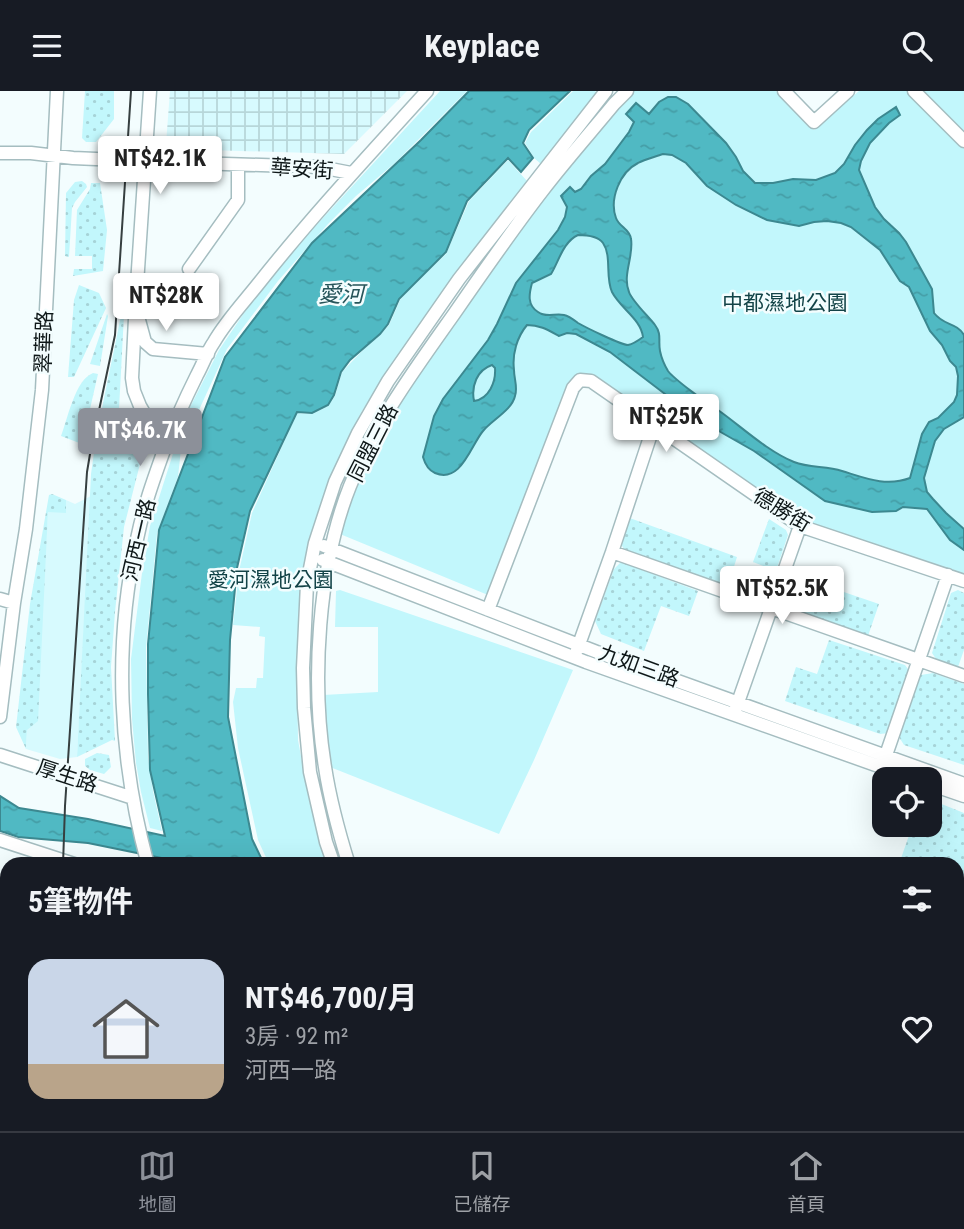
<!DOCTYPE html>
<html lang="zh-TW">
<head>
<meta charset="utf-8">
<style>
  body { margin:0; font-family:"Roboto Condensed","Noto Sans TC",sans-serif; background:#242831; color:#f1f3f6; height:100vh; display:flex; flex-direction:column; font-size:26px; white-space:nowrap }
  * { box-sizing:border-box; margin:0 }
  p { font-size:23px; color:#9ea1a6 }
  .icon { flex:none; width:38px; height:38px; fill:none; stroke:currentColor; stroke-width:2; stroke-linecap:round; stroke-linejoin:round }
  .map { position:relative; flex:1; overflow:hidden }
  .drawer { position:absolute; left:0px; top:766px; width:964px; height:275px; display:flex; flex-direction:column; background:#171b24; border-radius:21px 21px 0 0; box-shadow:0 7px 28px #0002 }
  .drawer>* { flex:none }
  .buttons { position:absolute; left:872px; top:676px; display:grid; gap:14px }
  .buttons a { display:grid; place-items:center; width:70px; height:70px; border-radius:14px; background:#171b24; box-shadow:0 7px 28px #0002; font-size:35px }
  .price { position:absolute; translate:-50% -60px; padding:0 16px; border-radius:7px; background:#fff; color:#222; font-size:23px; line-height:46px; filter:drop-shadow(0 2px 4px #0008) }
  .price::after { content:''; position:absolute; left:50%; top:42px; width:21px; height:16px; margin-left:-10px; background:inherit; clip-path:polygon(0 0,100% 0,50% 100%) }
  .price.on { background:#8c9099; color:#fff }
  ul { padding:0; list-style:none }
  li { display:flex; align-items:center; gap:21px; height:175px; padding:0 28px }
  li span { display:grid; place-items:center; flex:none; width:196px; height:140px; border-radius:21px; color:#555 }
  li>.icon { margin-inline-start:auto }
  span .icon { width:84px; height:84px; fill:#fffc; stroke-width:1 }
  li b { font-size:30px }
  h2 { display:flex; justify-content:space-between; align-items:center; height:84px; padding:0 28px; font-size:30px }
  header { display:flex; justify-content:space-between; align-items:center; height:91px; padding:0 28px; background:#171b24; font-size:32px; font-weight:700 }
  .tab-bar { display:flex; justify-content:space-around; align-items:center; height:98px; border-top:2px solid #363941; background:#171b24; font-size:19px; color:#9ea1a6 }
  .tab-bar a { display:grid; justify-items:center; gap:4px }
  .tab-bar .on { color:#8c9099 }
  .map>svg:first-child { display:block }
  .built { fill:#d7fafe }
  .industrial { fill:url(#industrial-grid) }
  .grass { fill:url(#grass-dots) }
  .green { fill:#c2f7fc }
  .water { fill:url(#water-ripples); stroke:#3c8890; stroke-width:2; fill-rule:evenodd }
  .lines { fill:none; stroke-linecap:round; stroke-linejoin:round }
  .minor-casing { stroke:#a5bdc0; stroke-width:15 }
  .minor { stroke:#fff; stroke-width:12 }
  .tram { stroke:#363f40; stroke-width:2 }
  .labels { text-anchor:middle; stroke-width:5; stroke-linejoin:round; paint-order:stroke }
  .street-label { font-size:21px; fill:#0e1718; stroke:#f3fdfe }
  .park-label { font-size:21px; fill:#124347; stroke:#f3fdfe }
  .water-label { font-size:23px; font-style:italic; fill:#27555a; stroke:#f3fdfe }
</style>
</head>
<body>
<header><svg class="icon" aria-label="menu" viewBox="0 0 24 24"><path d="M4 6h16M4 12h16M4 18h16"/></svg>Keyplace<svg class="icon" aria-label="search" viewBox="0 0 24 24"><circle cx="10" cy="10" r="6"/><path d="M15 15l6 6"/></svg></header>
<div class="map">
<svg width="964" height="1040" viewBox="0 0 964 1040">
  <defs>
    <pattern id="industrial-grid" width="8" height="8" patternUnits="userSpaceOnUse" patternTransform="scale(1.75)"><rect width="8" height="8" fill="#d7fafe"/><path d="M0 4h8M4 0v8" fill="none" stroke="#b7d6d9"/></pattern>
    <pattern id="grass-dots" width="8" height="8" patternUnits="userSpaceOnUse" patternTransform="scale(1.75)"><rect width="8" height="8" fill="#c2f7fc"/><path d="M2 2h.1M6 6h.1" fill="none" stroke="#a6d3d7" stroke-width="1.8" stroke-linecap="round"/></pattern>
    <pattern id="water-ripples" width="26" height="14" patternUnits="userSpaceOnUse" patternTransform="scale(1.75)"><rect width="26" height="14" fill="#50b9c3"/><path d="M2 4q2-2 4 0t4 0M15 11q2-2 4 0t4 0" fill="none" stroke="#459ea7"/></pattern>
  </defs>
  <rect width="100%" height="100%" fill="#f3fdfe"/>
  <path class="built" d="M91,405L77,666L60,668L26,658L27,639L42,522L48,421H66V409L75,413Z"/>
  <path class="industrial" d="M170,0H407L344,63L174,58L166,53Z"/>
  <path class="grass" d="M85,0H114V28L96,51H86L82,47Z
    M82,90L86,93L87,96L75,111L72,117L69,166L65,165L66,102L75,91Z
    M91,92H100L107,139L103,180L73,185L74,178H92V165H75L77,119L90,98Z
    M79,194L99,202L106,217L74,286H68L74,209Z
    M107,223L108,225L100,275L90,273Z
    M121,224H124L119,318L139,362L140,373L124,436L115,521L111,576L115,650L112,649L77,666L91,383C98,329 111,277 121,224Z
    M93,282L98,283L82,353L61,345C68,327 75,289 93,282Z
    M52,403L66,409V422L48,421L38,630L27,639L26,658L16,636L30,513L49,404Z
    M627,426L737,466L728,495L624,458L620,452Z
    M769,428L786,439L788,444L776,480L753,471Z
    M621,471L698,500L689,525L661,515L644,560L601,543L595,530L614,478Z
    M791,483L879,513L868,545L782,516V512Z
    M958,499L964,502V559L958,576L936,568L932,562L951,502Z
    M829,549L905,574L911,582L889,642L880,643L785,610L796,576L817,583Z
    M933,582L964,593V674L904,654L899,646L921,584Z
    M97,662L109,664L111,676L104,683L90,679L85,675V668Z
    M929,708L964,722V913L957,932V774L899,773L913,733H929Z
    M0,808L7,819V863L0,864Z"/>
  <path class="green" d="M440,0H467L395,72L356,105L328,133L278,190L227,258L181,358L178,386L157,443L146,557L148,666L153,700L162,740L150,737L141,701L136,672L132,628L131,568L142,482L150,435L184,328L219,259L244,222L286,167Z
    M573,0H595L600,4L541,73L534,67L525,52L531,41Z
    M634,0H776L814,39L859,0H964V489L800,435L581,289L488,504L340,443L358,388L404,304L475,199L548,100L619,16Z
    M508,69L527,90L430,222L387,281L362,320L339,367L325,404L300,544L297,574L298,649L309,709L328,773H269L258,749L238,657L233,611L236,597H256L257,587H263L265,546L259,545L260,536L233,534L239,480L252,422L297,322L312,323L328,315L335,305L342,281L364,258L380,244L389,234L400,209L410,197L446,163L469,110Z
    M340,499L573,579L534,669L499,743L330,676L323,604L378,601V536H335L336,500Z"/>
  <path class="water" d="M469,0H570L529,39L523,52L533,67L521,81L508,67L467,110L446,161L399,208L388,233L380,243L350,269L341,281L334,304L328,314L312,322L297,321L250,420L237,477L230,549L228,626L252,748L264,773H174L171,769L88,752L18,746L0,740V705L19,717L88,728L165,745L150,679L148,603V553L159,439L225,266L312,152L421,49Z
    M668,6H676L688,13L726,52L736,66L743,80L755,92H773L793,88L816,89L835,82L844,73L855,54L867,39L878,28L896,16L900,24L889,32L870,52L861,70L859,79L875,116L884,128L899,142L906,151L932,198L934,222C944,235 956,231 964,244V326L944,338L935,350L924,387L927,401L933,408L946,422L964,438V459L950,449L927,418L903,416L896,420L872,421L825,410L754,360L703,331L682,316L610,261L576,243L567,242L559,245C548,239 540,234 527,234C517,246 512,263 514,279C514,288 518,296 515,305C512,319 492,329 483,340C471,354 461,393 435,382C428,379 425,373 423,366L434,325L443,308L488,249L497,233L516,192L558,139L565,126L567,116L561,105L570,96L575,101L581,98L591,85L605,73L629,41L634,31L626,23L636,12L649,23L659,11ZM663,63L672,64L686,72L707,95L736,114L767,129L799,135L814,131L827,130L841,132L851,136L880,159L900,190L909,196L930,240L942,254L950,270L956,276L958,285L957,304L954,311L938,327L929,331L922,343L910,387C886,396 865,387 842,380C826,375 809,377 794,371C767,360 742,336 718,319C708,313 675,289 668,280C665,275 661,265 660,260C658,250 662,243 655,234C649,226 632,210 629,201C622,184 634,165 631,148C630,138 619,136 616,127C609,108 620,81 638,72C645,68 655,66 663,63ZM578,144C586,144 598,145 603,152C612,165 605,186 612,201C620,217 641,228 643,246C639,249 633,253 628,254C621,254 585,236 578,232C574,229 569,225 564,224C555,222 546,227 538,221C527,214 529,203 532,192L551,183C559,170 563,151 578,144ZM492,274L495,277C496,291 489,308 474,310C471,295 477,279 492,274Z
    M322,1034H418L422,1040H326Z"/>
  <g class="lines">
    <g class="minor-casing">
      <path id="minor" d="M150,0L136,208L132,287L134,300L140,315L152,336L156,340L169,347
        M784,0L814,31L848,0
        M914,0L964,50
        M0,62H31L73,67L165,71L320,76L351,82
        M189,178L238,109V74
        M139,229L145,251L153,258L208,263
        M324,455L597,561L964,693
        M612,461L964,585
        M323,469L586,571L915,688
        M0,508L14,512
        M488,519L573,297L580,289L591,290L800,435L964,490
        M577,559L612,461L654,334
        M736,617L800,435
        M0,626L14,512L26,438L42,299L57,0
        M0,664L133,707
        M886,664L948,484
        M929,693L964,705
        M0,749L77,774
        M148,774C119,668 113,555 137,448C143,418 153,390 163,362C173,335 184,310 197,284C203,273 207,261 214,251C226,230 244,211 259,192C312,125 370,63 427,0
        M334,774L326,751L310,681L304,617L303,577L307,493L315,452L335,391L358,342L388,290L459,188L606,0
        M349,774C339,742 330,709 325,676C311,591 318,475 350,395C375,332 415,278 454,223C483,181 512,139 543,99C566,69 591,41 614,13L627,0
        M0,1008L7,1007
        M957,1011L964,992
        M957,1029L964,1030
        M33,1034L34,1040
        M294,1034L298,1040
        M451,1034L454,1040
        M468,1034L470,1040
        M814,1034L815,1040
        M677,1040L703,1034"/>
    </g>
    <use href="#minor" class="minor"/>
    <path class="tram" d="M63,774L65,715L87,381L91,357L115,244L131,0
      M77,1034L78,1040"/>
  </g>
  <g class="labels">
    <g class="street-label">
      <text transform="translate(302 78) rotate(4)" y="7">華安街</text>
      <text transform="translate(44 251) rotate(-88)" y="7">翠華路</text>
      <text transform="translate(373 352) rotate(-63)" y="7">同盟三路</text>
      <text transform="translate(782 419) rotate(31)" y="7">德勝街</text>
      <text transform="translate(139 449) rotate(-77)" y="7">河西一路</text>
      <text transform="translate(639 575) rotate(20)" y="7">九如三路</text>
      <text transform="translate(67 685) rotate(18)" y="7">厚生路</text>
    </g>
    <g class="park-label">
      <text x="785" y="219">中都濕地公園</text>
      <text x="271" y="496">愛河濕地公園</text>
    </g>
    <g class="water-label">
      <text x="341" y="211">愛河</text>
    </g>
  </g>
</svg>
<div class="buttons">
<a><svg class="icon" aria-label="locate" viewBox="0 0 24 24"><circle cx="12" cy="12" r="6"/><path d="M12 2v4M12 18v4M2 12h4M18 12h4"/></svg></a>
</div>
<b class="price" style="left:160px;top:105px">NT$42.1K</b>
<b class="price" style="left:166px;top:242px">NT$28K</b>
<b class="price" style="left:666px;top:363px">NT$25K</b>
<b class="price on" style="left:140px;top:377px">NT$46.7K</b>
<b class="price" style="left:782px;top:535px">NT$52.5K</b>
<section class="drawer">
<h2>5筆物件<svg class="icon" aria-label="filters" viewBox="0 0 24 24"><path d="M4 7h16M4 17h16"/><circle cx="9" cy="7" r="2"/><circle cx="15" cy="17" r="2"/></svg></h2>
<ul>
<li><span style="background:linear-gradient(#c9d6e8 75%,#b9a48a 0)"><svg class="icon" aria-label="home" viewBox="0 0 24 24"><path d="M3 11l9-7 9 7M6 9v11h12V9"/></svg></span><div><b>NT$46,700/月</b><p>3房 · 92 m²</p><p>河西一路</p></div><svg class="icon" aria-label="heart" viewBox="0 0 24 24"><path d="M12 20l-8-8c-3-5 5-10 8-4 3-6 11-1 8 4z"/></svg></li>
</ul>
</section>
</div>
<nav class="tab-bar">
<a class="on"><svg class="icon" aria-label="map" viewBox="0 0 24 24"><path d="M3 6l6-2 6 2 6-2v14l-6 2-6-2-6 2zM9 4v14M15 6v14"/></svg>地圖</a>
<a><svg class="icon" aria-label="saved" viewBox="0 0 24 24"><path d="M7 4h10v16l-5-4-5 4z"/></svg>已儲存</a>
<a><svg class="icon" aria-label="home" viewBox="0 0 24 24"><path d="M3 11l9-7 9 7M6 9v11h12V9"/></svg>首頁</a>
</nav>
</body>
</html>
